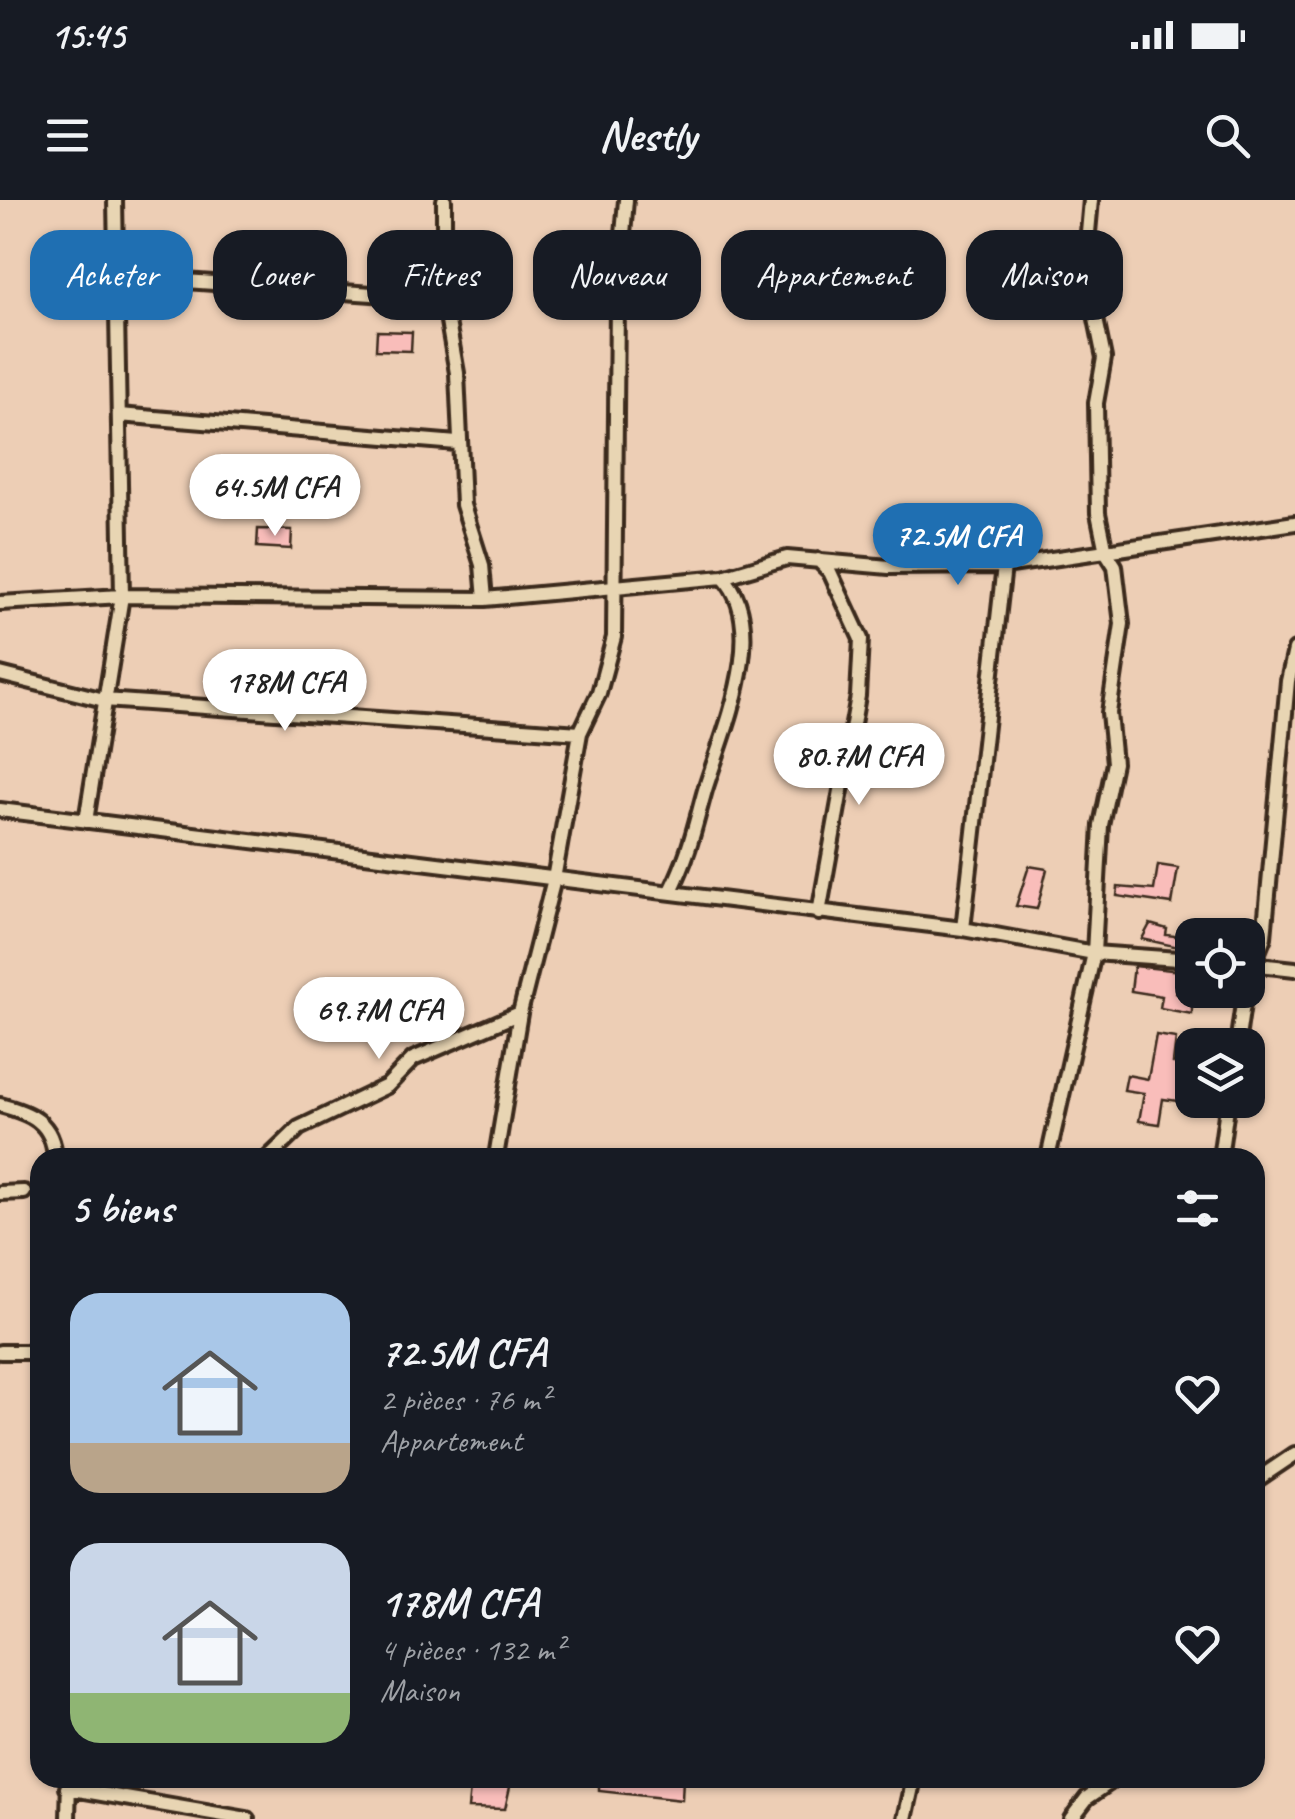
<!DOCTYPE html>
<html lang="fr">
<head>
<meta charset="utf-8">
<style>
  body { margin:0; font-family:Caveat,sans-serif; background:#20242c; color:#f1f3f6; height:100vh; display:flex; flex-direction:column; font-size:38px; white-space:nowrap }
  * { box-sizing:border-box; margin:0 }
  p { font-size:32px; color:#9ea1a6 }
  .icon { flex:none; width:55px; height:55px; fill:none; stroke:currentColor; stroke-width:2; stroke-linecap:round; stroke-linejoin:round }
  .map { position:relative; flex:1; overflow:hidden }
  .panel { position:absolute; left:30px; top:948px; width:1235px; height:640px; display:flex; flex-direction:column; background:#171b24; border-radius:30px; box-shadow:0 2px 8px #0004 }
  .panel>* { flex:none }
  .guide { position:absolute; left:30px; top:30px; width:1235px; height:90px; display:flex; gap:20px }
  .fabs { position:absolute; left:1175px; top:718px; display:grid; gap:20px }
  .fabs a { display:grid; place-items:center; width:90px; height:90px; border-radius:20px; background:#171b24; box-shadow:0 2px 8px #0004; font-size:50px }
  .price { position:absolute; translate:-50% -85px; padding:0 22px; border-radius:35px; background:#fff; color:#222; font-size:32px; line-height:65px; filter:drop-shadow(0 2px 5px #0008) }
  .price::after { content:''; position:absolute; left:50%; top:60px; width:30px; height:22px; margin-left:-15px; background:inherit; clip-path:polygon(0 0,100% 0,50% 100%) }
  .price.selected { background:#1f6fb2; color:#fff }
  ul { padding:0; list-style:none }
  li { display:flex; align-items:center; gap:30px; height:250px; padding:0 40px }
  li span { display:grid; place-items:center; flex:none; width:280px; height:200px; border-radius:30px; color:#555 }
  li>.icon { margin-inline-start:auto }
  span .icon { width:120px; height:120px; fill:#fffc; stroke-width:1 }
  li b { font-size:42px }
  h2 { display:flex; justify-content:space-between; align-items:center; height:120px; padding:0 40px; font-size:42px }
  .pill { padding:0 35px; border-radius:30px; background:#171b24; box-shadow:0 2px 8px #0004; font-size:35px; line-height:90px }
  .pill.selected { background:#1f6fb2; color:#fff }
  .status { display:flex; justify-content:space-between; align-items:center; height:70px; padding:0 50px; background:#171b24; direction:ltr }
  .status svg { height:28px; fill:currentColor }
  header { display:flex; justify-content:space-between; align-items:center; height:130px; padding:0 40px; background:#171b24; font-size:45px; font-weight:600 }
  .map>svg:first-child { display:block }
  .building { fill:#f9bdba; stroke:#3b2a1e; stroke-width:2.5 }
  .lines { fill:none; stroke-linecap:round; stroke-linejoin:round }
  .street-casing { stroke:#3b2a1e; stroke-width:20 }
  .street { stroke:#e8d5b3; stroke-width:12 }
</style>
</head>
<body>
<div class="status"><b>15:45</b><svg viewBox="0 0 49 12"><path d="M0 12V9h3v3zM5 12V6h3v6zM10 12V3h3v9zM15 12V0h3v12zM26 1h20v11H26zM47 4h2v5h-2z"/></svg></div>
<header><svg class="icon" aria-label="menu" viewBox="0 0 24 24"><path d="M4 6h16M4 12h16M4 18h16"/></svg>Nestly<svg class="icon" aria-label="search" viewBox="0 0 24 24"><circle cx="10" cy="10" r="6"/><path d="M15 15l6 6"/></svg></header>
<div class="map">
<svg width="1295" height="1619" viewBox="0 0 1295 1619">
  <rect width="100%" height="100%" fill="#edceb5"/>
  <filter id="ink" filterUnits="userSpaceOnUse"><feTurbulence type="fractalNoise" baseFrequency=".01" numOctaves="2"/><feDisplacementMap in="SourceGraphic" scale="20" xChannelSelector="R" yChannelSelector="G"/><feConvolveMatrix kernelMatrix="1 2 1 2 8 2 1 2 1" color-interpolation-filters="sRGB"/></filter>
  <g filter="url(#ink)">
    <path class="building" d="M377,131L412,132L411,151L376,150Z
      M258,329L292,330L291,349L257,347Z
      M1158,665L1178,668L1172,704L1117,696L1118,687L1154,690Z
      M1029,666L1047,669L1037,709L1016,706Z
      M1150,724L1167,729L1166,735L1192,738V750L1142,739Z
      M1134,766L1181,771L1175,793L1192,797V814L1160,808L1162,796L1131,791Z
      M1156,835L1176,838L1173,863L1192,866V903L1163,899L1159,924L1139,921L1144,893L1124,890L1127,875L1148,879Z
      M471,1578H512L505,1609L468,1608Z
      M599,1578H683L682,1600L599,1591Z"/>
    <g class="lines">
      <g class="street-casing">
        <path id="street" d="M444,0V99L457,173L463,305L482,365L485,399
          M114,76L444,99
          M119,215L457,243
          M818,360L830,372L861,439L858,496L819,713
          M0,403L122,396L115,0
          M0,474L104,500L580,533
          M0,610L963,729L1094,753L1192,760
          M86,621L122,396L485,399L723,377L787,358L889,367L1004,366L1295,323
          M671,691C690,652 694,629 705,590C722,534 771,428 723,377
          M963,729L1004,366
          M1250,764L1295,769
          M1248,777L1264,737L1288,481L1295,450
          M1237,845L1245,790
          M0,905C31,913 53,922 55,958
          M497,951L520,813L554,679L580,533L599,493L614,437L617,103L626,0
          M268,958L299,928L387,886L413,859L520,813
          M1048,958L1094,753L1101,625L1114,563L1109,513L1122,424L1115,366L1106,352L1098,313L1096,203L1104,158L1085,65L1091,0
          M1220,958L1228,900
          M0,993L24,992
          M0,1152H40
          M1255,1281L1295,1254
          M67,1588L247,1619
          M68,1619L69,1578
          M905,1619L914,1578
          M1071,1619L1087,1598L1116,1578"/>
      </g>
      <use href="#street" class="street"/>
    </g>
  </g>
</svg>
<div class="fabs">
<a><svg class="icon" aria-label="locate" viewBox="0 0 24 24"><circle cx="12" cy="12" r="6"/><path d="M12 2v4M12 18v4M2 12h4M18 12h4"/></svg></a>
<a><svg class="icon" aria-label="layers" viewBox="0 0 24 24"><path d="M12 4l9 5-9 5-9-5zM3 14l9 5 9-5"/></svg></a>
</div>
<b class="price" style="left:275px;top:339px">64.5M CFA</b>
<b class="price selected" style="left:958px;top:388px">72.5M CFA</b>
<b class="price" style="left:285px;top:534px">178M CFA</b>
<b class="price" style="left:859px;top:608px">80.7M CFA</b>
<b class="price" style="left:379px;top:862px">69.7M CFA</b>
<div class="guide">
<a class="pill selected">Acheter</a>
<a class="pill">Louer</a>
<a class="pill">Filtres</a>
<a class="pill">Nouveau</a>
<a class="pill">Appartement</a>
<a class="pill">Maison</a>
</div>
<section class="panel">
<h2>5 biens<svg class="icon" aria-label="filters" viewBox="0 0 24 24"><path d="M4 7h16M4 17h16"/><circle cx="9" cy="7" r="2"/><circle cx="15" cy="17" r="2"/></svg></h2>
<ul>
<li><span style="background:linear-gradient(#a9c7e8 75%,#b9a48a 0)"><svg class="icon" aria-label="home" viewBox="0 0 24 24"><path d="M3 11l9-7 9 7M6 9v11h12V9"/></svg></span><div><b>72.5M CFA</b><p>2 pièces · 76 m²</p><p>Appartement</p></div><svg class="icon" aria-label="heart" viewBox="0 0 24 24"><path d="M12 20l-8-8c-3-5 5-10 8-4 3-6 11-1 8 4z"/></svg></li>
<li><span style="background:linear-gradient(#c9d6e8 75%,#8fb573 0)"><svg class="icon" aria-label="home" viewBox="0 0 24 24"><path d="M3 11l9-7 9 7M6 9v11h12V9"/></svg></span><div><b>178M CFA</b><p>4 pièces · 132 m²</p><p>Maison</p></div><svg class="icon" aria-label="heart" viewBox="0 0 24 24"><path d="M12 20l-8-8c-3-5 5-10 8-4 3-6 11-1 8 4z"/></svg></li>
</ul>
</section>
</div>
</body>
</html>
